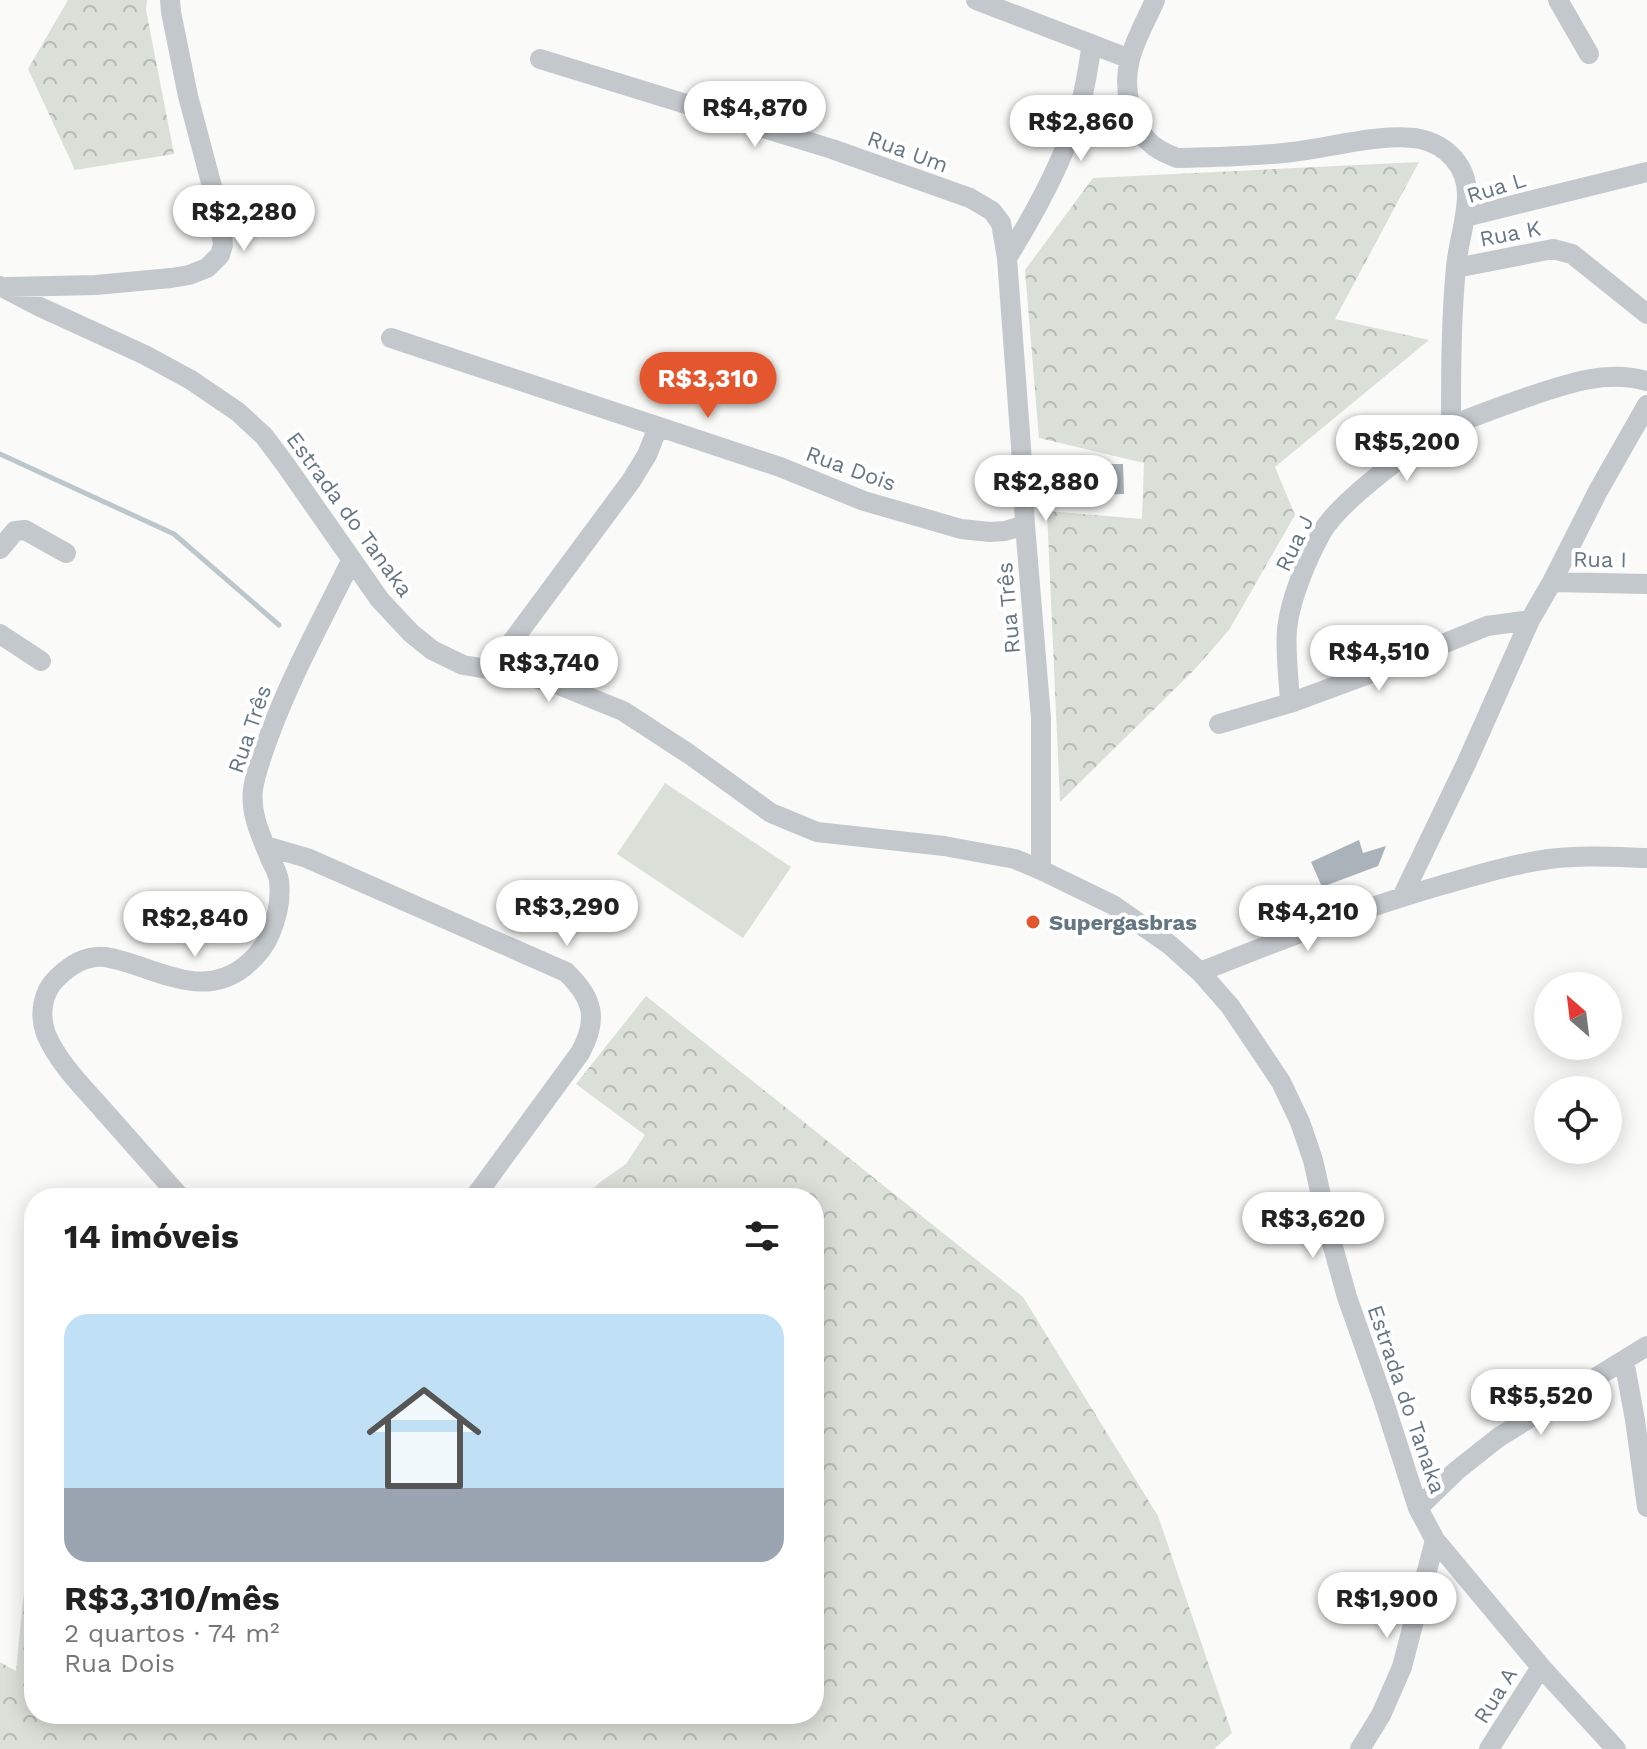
<!DOCTYPE html>
<html lang="pt">
<head>
<meta charset="utf-8">
<style>
  body { margin:0; font-family:"Work Sans",sans-serif; background:#f6f6f6; color:#222; height:100vh; display:flex; flex-direction:column; font-size:30px; white-space:nowrap }
  * { box-sizing:border-box; margin:0 }
  p { font-size:26px; color:#767676 }
  .icon { flex:none; width:44px; height:44px; fill:none; stroke:currentColor; stroke-width:2; stroke-linecap:round; stroke-linejoin:round }
  .map { position:relative; flex:1; overflow:hidden }
  .sheet { position:absolute; left:24px; top:1188px; width:800px; height:536px; display:flex; flex-direction:column; background:#fff; border-radius:32px; box-shadow:0 4px 20px #0003 }
  .sheet>* { flex:none }
  .needle { width:52px; rotate:332deg }
  .fabs { position:absolute; left:1534px; top:972px; display:grid; gap:16px }
  .fabs a { display:grid; place-items:center; width:88px; height:88px; border-radius:50%; background:#fff; box-shadow:0 4px 20px #0003; font-size:40px }
  .price { position:absolute; translate:-50% -68px; padding:0 18px; border-radius:28px; background:#fff; color:#222; font-size:26px; line-height:52px; filter:drop-shadow(0 2px 4px #0008) }
  .price::after { content:''; position:absolute; left:50%; top:48px; width:24px; height:18px; margin-left:-12px; background:inherit; clip-path:polygon(0 0,100% 0,50% 100%) }
  .price.active { background:#e4572e; color:#fff }
  ul { padding:0; list-style:none }
  li { display:grid; align-content:center; gap:16px; height:424px; padding:0 40px }
  li span { display:grid; place-items:center; height:248px; border-radius:24px; color:#555 }
  li>.icon { margin-inline-start:auto }
  span .icon { width:144px; height:144px; fill:#fffc; stroke-width:1 }
  li b { font-size:34px }
  h2 { display:flex; justify-content:space-between; align-items:center; height:96px; padding:0 40px; font-size:34px }
  .map>svg:first-child { display:block }
  .grass { fill:#dadfd7 }
  .forest { fill:url(#forest-crowns) }
  .lines { fill:none; stroke-linecap:round; stroke-linejoin:round }
  .stream { stroke:#bbc7cb; stroke-width:5 }
  .building { fill:#aab3b9 }
  .street { stroke:#c3c8cc; stroke-width:20 }
  .poi-dot { fill:#e4572e; stroke:#fff; stroke-width:3 }
  .labels { text-anchor:middle; stroke-width:8; stroke-linejoin:round; paint-order:stroke }
  .street-label { font-size:22px; fill:#657683; stroke:#fff }
  .poi-label { font-size:22px; font-weight:bold; fill:#657683; stroke:#fff; text-anchor:start }
</style>
</head>
<body>
<div class="map">
<svg width="1647" height="1749" viewBox="0 0 1647 1749">
  <defs>
    <pattern id="forest-crowns" width="20" height="18" patternUnits="userSpaceOnUse" patternTransform="scale(2)"><rect width="20" height="18" fill="#dadfd7"/><path d="M2 6a3 3 0 1 1 6 0M12 15a3 3 0 1 1 6 0" fill="none" stroke="#b4b9b4"/></pattern>
  </defs>
  <rect width="100%" height="100%" fill="#fafaf8"/>
  <path class="grass" d="M665,783L791,867L743,938L617,854Z"/>
  <path class="forest" d="M68,0H147L146,10L174,154L75,170L28,69Z
    M1419,162L1335,319L1429,340L1275,467L1295,515L1229,630L1194,670L1060,802L1047,511L1142,519L1144,463L1039,438L1025,270L1093,178Z
    M646,996L1023,1297L1158,1516L1232,1733L1214,1749H0V1662L16,1671L23,1600L34,1542V1714H814V1198H584L599,1183L626,1164L645,1135L576,1084Z"/>
  <g class="lines">
    <path class="stream" d="M0,454L174,534L279,625"/>
  </g>
  <path class="building" d="M1052,464H1123L1124,494L1055,496Z
    M1359,840L1363,853L1386,846L1378,866L1322,887L1311,862Z"/>
  <g class="lines">
    <path class="street" d="M976,0L1130,59
      M1155,0C1147,19 1135,39 1130,59C1123,85 1129,123 1149,142C1157,150 1167,154 1177,158C1215,157 1254,157 1292,152C1329,148 1385,132 1420,139C1447,145 1467,166 1467,195C1467,219 1458,243 1456,267C1451,320 1451,373 1451,426
      M1558,0L1589,54
      M540,59L832,149L970,198L992,211L1001,223L1007,258L1021,447L1025,525L1041,718V870
      M1465,217L1647,172
      M1007,258C1037,210 1070,149 1083,94C1087,77 1089,61 1092,44
      M1456,268L1553,249L1572,254L1647,314
      M0,286L40,307L145,355L191,380L238,412L264,436L285,464L380,600L411,633L432,650L463,665L524,675L554,683L623,711L689,754L771,813L817,832L944,846L1015,859L1041,870L1113,905L1170,945L1200,972L1230,1006L1267,1061L1281,1082L1300,1122L1313,1160L1330,1236L1347,1297L1384,1402L1418,1508L1435,1540L1541,1667L1616,1749
      M7,287L96,285L171,278L189,275L207,268L220,255L223,245L219,213L188,96L171,12L170,0
      M391,338L780,467L864,501L961,529L990,532L1005,531L1025,525
      M0,549L15,531L25,530L66,553
      M1552,582L1647,584
      M0,634L41,661
      M491,670L631,481L647,455L658,427
      M1290,703C1289,679 1285,653 1287,629C1290,599 1307,559 1322,532C1339,502 1421,439 1454,425C1476,415 1500,407 1522,399C1563,385 1604,369 1647,381
      M1219,724L1290,703L1374,672L1487,626L1530,620
      M266,846L307,858L566,972C593,998 599,1019 580,1053L474,1198
      M1402,897L1466,764L1530,620L1552,582L1598,491L1647,405
      M1200,972C1280,940 1359,909 1442,885C1477,875 1513,864 1549,859C1583,855 1613,857 1647,858
      M181,1198C155,1169 130,1140 104,1111C84,1088 58,1063 46,1034C39,1015 42,992 57,978C70,965 86,955 105,957C151,964 199,1002 244,967C255,958 265,947 270,934C277,918 281,898 279,881C278,873 273,865 270,858C261,836 250,814 253,789C256,770 263,753 269,736C291,676 323,618 351,561
      M1624,1360L1635,1420L1647,1507
      M1418,1508L1456,1471L1499,1437L1647,1346
      M1360,1749L1381,1715L1402,1667L1435,1540
      M1489,1749L1541,1667"/>
  </g>
  <circle class="poi-dot" cx="1033" cy="922" r="8"/>
  <g class="labels">
    <g class="street-label">
      <text transform="translate(908 151) rotate(20)" y="8">Rua Um</text>
      <text transform="translate(1496 187) rotate(-17)" y="8">Rua L</text>
      <text transform="translate(1510 233) rotate(-11)" y="8">Rua K</text>
      <text transform="translate(851 468) rotate(20)" y="8">Rua Dois</text>
      <text transform="translate(350 514) rotate(54)" y="8">Estrada do Tanaka</text>
      <text transform="translate(1294 543) rotate(-64)" y="8">Rua J</text>
      <text transform="translate(1600 559) rotate(1)" y="8">Rua I</text>
      <text transform="translate(1008 608) rotate(-95)" y="8">Rua Três</text>
      <text transform="translate(249 729) rotate(-71)" y="8">Rua Três</text>
      <text transform="translate(1407 1399) rotate(71)" y="8">Estrada do Tanaka</text>
      <text transform="translate(1495 1695) rotate(-58)" y="8">Rua A</text>
    </g>
    <g class="poi-label">
      <text x="1049" y="930">Supergasbras</text>
    </g>
  </g>
</svg>
<div class="fabs">
<a><svg class="needle" viewBox="-14 -14 28 28"><path d="M0-13l5 13h-10z" fill="#e53935"/><path d="M0 13l5-13h-10z" fill="#767676"/></svg></a>
<a><svg class="icon" aria-label="locate" viewBox="0 0 24 24"><circle cx="12" cy="12" r="6"/><path d="M12 2v4M12 18v4M2 12h4M18 12h4"/></svg></a>
</div>
<b class="price" style="left:755px;top:149px">R$4,870</b>
<b class="price" style="left:1081px;top:163px">R$2,860</b>
<b class="price" style="left:244px;top:253px">R$2,280</b>
<b class="price active" style="left:708px;top:420px">R$3,310</b>
<b class="price" style="left:1407px;top:483px">R$5,200</b>
<b class="price" style="left:1046px;top:523px">R$2,880</b>
<b class="price" style="left:1379px;top:693px">R$4,510</b>
<b class="price" style="left:549px;top:704px">R$3,740</b>
<b class="price" style="left:567px;top:948px">R$3,290</b>
<b class="price" style="left:1308px;top:953px">R$4,210</b>
<b class="price" style="left:195px;top:959px">R$2,840</b>
<b class="price" style="left:1313px;top:1260px">R$3,620</b>
<b class="price" style="left:1541px;top:1437px">R$5,520</b>
<b class="price" style="left:1387px;top:1640px">R$1,900</b>
<section class="sheet">
<h2>14 imóveis<svg class="icon" aria-label="filters" viewBox="0 0 24 24"><path d="M4 7h16M4 17h16"/><circle cx="9" cy="7" r="2"/><circle cx="15" cy="17" r="2"/></svg></h2>
<ul>
<li><span style="background:linear-gradient(#bfe0f5 70%,#9aa5b1 0)"><svg class="icon" aria-label="home" viewBox="0 0 24 24"><path d="M3 11l9-7 9 7M6 9v11h12V9"/></svg></span><div><b>R$3,310/mês</b><p>2 quartos · 74 m²</p><p>Rua Dois</p></div></li>
</ul>
</section>
</div>
</body>
</html>
